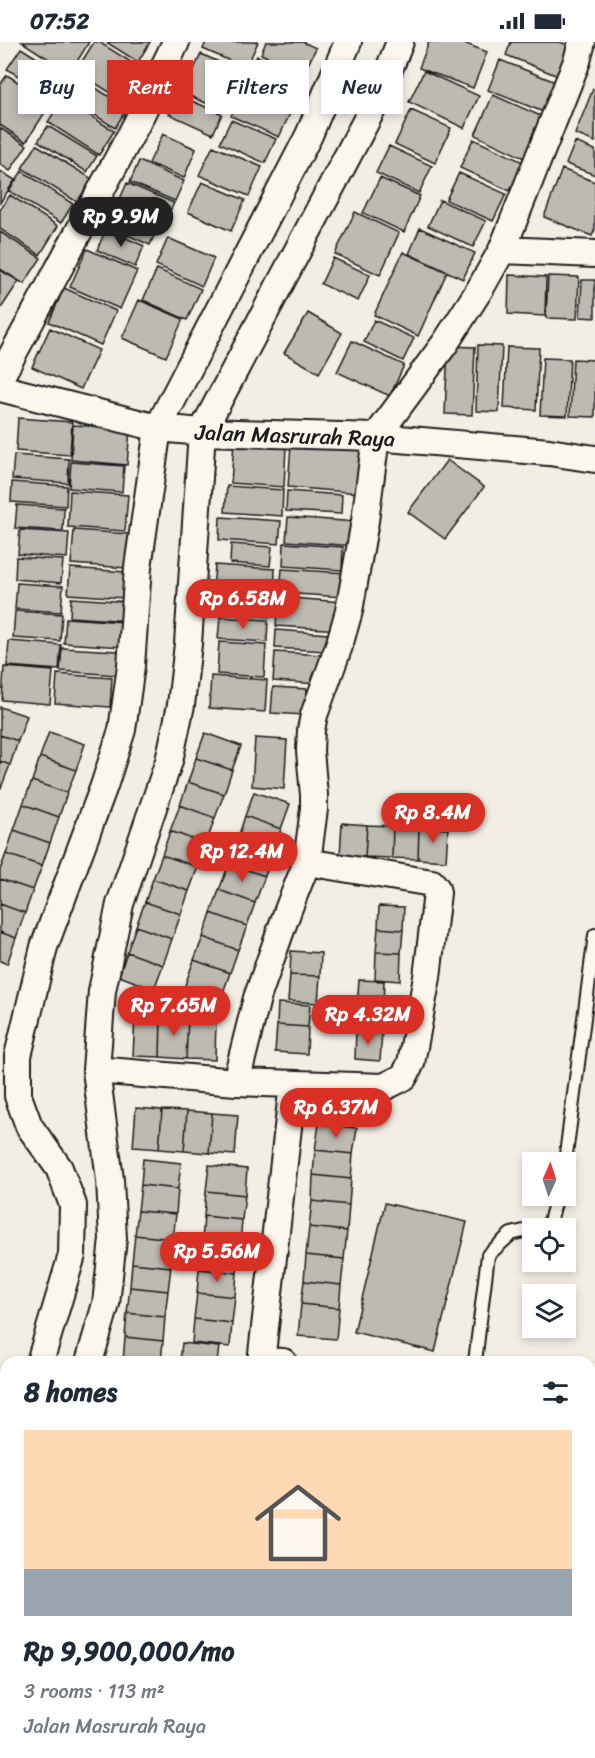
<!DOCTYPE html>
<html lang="en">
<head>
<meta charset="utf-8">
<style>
  body { margin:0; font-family:Sriracha,sans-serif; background:#f2f2f3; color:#1f2937; height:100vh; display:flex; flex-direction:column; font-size:22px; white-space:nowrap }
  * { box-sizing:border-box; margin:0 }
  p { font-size:20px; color:#747a83 }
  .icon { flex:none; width:33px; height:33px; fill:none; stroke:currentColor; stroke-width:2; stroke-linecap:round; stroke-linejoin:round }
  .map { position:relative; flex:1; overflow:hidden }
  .panel { position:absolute; left:0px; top:1314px; width:596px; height:402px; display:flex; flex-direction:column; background:#fff; border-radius:18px 18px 0 0; box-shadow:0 3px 9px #0003 }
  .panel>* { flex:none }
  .top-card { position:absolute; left:18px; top:18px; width:560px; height:54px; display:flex; gap:12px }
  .needle { width:39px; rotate:3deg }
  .buttons { position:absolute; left:522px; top:1110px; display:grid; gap:12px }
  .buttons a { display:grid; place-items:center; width:54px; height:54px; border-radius:0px; background:#fff; box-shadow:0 3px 9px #0003; font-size:30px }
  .price { position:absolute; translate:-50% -51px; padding:0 14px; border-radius:21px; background:#d93025; color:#fff; font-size:20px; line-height:39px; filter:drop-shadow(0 2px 3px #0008) }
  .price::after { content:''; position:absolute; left:50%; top:36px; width:18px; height:14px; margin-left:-9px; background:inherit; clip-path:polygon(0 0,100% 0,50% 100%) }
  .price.active { background:#222; color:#fff }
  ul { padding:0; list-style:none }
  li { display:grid; align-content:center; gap:12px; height:318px; padding:0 24px }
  li span { display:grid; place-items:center; height:186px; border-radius:0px; color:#555 }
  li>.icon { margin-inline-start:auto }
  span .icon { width:108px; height:108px; fill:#fffc; stroke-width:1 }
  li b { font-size:26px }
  h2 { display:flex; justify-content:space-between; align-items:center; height:72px; padding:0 24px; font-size:26px }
  .tag { padding:0 21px; border-radius:0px; background:#fff; box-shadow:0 3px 9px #0003; font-size:21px; line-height:54px }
  .tag.active { background:#d93025; color:#fff }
  .status { display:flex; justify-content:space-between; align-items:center; height:42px; padding:0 30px; background:#fff; direction:ltr }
  .status svg { height:16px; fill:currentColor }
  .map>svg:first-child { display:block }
  .building { fill:#bdbab1; stroke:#1c1c1c; stroke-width:1.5 }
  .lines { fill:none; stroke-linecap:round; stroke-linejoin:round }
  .service-casing { stroke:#1c1c1c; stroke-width:16 }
  .minor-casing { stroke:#1c1c1c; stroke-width:30 }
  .service { stroke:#fbf7ec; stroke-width:12 }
  .minor { stroke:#fbf7ec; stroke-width:26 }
  .labels { text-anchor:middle; stroke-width:6; stroke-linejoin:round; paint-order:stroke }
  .street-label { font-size:22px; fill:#1c1c1c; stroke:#fbf7ec }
</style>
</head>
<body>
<div class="status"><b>07:52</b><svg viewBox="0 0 49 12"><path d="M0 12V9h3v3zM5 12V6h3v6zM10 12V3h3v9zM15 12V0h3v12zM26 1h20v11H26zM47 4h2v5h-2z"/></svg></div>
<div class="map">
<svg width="595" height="1716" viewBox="0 0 595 1716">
  <rect width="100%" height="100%" fill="#f2eee4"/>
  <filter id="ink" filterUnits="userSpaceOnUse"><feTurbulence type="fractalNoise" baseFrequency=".0167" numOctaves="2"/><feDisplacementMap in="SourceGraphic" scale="12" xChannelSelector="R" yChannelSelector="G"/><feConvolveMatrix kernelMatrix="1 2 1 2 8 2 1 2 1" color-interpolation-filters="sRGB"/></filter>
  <g filter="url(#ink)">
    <path class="building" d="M22,0H89L70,31Z
      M94,0H99L142,27L122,58L76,29Z
      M106,0H150L138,20Z
      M206,0H258L246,26L203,7Z
      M266,0H303L316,6L304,31L261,12Z
      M429,0H461L487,10L473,46L419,26Z
      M511,0H560L570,4L558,34L506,13Z
      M21,6L70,37L57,58L7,27Z
      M201,12L239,29L222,68L183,51Z
      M257,14L305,36L293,61L245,39Z
      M500,18L558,41L546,71L488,48Z
      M424,29L479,54L464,86L409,60Z
      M7,33L51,61L26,100L0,83V43Z
      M77,34L127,66L115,86L65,54Z
      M245,42L294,63L279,95L231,74Z
      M593,47L595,48V100L575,92Z
      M178,53L222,72L213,92L169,72Z
      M493,53L545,76L526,117L475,93Z
      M63,56L114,89L99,113L48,80Z
      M411,68L451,86L435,121L395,102Z
      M231,78L276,97L265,121L220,101Z
      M48,84L97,114L87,130L38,99Z
      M0,86L27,103L10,129L0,122Z
      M163,92L196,107L184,136L149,121Z
      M473,97L523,120L510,149L460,126Z
      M575,100L595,108V133L566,122Z
      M37,103L92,137L77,160L22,126Z
      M213,104L262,125L249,154L199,133Z
      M389,104L432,124L419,151L376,131Z
      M139,119L184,139L175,159L130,140Z
      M562,127L595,140V187L592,194L544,175Z
      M0,129L15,138L0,161Z
      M22,129L73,162L61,181L9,149Z
      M459,131L506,152L493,179L446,158Z
      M380,136L420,154L404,190L363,171Z
      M202,140L245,158L231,189L188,170Z
      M127,141L174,161L165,179L119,159Z
      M10,153L58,184L40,213L0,187V168Z
      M440,158L486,179L473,205L428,184Z
      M124,164L160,180L150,203L114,187Z
      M355,170L399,191L380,233L335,212Z
      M420,186L475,211L463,237L409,212Z
      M106,187L144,204L135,225L97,208Z
      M0,190L41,216L24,242L0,227Z
      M168,196L214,216L202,244L156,223Z
      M87,207L137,229L120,267L70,245Z
      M403,210L447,230L418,294L374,273Z
      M333,216L370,233L358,259L321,242Z
      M157,227L201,247L187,278L143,258Z
      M0,228L19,239L0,268Z
      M509,233L546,235L545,274L508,272Z
      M548,234L579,235L577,277L546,276Z
      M582,238H595V276L580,275Z
      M64,246L116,269L101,303L49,280Z
      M139,258L183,277L166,315L122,296Z
      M308,271L342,291L319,331L284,311Z
      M374,278L414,296L403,319L364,300Z
      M50,286L99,308L81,347L32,325Z
      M352,299L404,323L390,354L337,330Z
      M478,303L502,304L499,370L476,369Z
      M448,304L475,305L472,373L445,372Z
      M507,305L539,306L536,368L504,366Z
      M543,316L570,317L567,374L540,373Z
      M573,317L595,318V375L570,374Z
      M18,376L72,380L70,413L16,409Z
      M73,383L130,387L127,423L71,418Z
      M234,400L286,404L284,445L231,441Z
      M291,402L361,408L359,451L288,445Z
      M14,413L69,417L68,441L12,437Z
      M447,418L484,445L445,497L408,470Z
      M71,420L124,424L122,450L69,446Z
      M12,440L67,444L66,464L11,460Z
      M227,444L283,448L282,474L225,470Z
      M70,449L128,453L125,489L68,485Z
      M287,449L342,453L341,472L286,469Z
      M17,463L64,466L63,489L15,486Z
      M220,475L281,479L279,502L219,498Z
      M288,475L357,480L356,504L286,499Z
      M20,488L69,491L67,516L18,512Z
      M74,488L129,492L127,526L71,522Z
      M284,501L343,505L342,528L283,524Z
      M231,502L272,505L270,524L230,521Z
      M16,515L63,518L61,541L15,537Z
      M215,523L275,527L274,553L213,549Z
      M70,526L126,530L125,556L68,552Z
      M282,527L346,531L344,555L280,551Z
      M17,541L63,544L61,570L15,567Z
      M217,551L272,555L271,575L215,571Z
      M278,555L342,560L341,588L276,584Z
      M71,556L131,560L130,579L70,575Z
      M15,569L62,572L60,599L13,596Z
      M220,575L268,578L267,600L218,597Z
      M66,576L125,580L123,605L64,601Z
      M276,588L328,592L326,609L275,606Z
      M9,599L61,603L59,628L7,624Z
      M219,600L266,603L264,635L217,632Z
      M62,606L118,609L117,633L60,629Z
      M275,610L322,613L320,642L273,639Z
      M4,625L53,629L50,662L2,658Z
      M57,632L112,636L110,665L55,661Z
      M211,634L267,638L265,670L209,666Z
      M273,645L307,647L305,673L271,671Z
      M0,665L27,674L18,699L0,693Z
      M49,690L85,702L76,728L40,715Z
      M205,691L241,704L232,728L196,716Z
      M0,693L18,699L10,723L0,719Z
      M255,696L287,698L284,747L252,744Z
      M40,715L76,728L67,751L32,739Z
      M196,716L232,728L224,752L188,740Z
      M0,719L10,723L1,746L0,745Z
      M32,739L67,751L59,775L23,762Z
      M188,740L224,752L215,776L180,763Z
      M254,750L290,762L281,787L245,774Z
      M23,762L59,775L50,801L14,788Z
      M180,763L215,776L206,802L170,789Z
      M245,774L281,787L273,811L237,799Z
      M342,781L367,783L365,815L340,813Z
      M367,783L393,784L392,816L365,815Z
      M393,784L419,785L418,817L392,816Z
      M419,785L448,787L446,819L418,817Z
      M14,788L50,801L42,824L6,812Z
      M170,789L206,802L198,825L162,813Z
      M237,799L273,811L265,834L229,822Z
      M6,812L42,824L33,848L0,837V828Z
      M162,813L198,825L189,849L153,837Z
      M229,822L265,834L255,861L219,848Z
      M0,837L33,848L25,871L0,862Z
      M153,837L189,849L181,872L145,860Z
      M219,848L255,861L247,884L211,871Z
      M145,860L181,872L172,897L136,884Z
      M0,862L25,871L16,896L0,890Z
      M379,864L404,865L403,888L378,886Z
      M211,871L247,884L238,908L203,895Z
      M136,884L172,897L163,923L127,910Z
      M378,886L403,888L401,911L376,910Z
      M0,890L16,896L7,922L0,919Z
      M203,895L238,908L230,931L194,918Z
      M291,909L321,911L320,934L290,933Z
      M127,910L163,923L154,947L119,934Z
      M376,910L401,911L400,939L375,937Z
      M194,918L230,931L220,959L184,946Z
      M290,933L320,934L318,961L288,959Z
      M359,938L384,939L383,966L357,965Z
      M278,961L310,963L308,985L277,983Z
      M357,965L383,966L382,990L356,989Z
      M135,973L161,974L160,1015L133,1014Z
      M161,974L188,975L186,1017L160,1015Z
      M188,975L216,976L215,1018L186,1017Z
      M277,983L308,985L307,1012L275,1010Z
      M356,989L382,990L380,1019L355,1017Z
      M136,1066L162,1068L159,1107L133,1105Z
      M162,1068L187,1069L184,1109L159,1107Z
      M187,1069L212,1071L209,1111L184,1109Z
      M212,1071L238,1073L235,1113L209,1111Z
      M319,1082L357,1086L353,1112L315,1108Z
      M315,1108L353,1112L351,1137L313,1133Z
      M143,1117L181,1121L178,1147L141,1143Z
      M209,1123L247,1127L245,1153L206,1149Z
      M313,1133L351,1137L349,1163L312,1159Z
      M141,1143L178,1147L176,1172L138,1169Z
      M206,1149L245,1153L242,1178L204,1174Z
      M312,1159L349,1163L347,1189L309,1185Z
      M385,1161L467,1180L435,1310L354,1290Z
      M138,1169L176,1172L173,1197L135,1193Z
      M204,1174L242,1178L240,1203L202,1199Z
      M309,1185L347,1189L344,1217L306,1213Z
      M135,1193L173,1197L171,1225L132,1221Z
      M202,1199L240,1203L237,1231L199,1227Z
      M306,1213L344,1217L341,1243L304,1239Z
      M132,1221L171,1225L168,1249L130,1245Z
      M199,1227L237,1231L235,1255L197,1251Z
      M304,1239L341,1243L339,1266L301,1262Z
      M130,1245L168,1249L165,1275L127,1271Z
      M197,1251L235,1255L232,1281L194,1277Z
      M301,1262L339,1266L336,1297L298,1294Z
      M127,1271L165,1275L163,1299L125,1295Z
      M194,1277L232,1281L230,1305L192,1301Z
      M125,1295L163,1299L161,1320H123Z
      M182,1301L219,1305L217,1320H180Z
      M590,1590H595V1613L590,1612Z
      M590,1612L595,1613V1635H590Z
      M590,1635H595V1661H590Z
      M590,1661H595V1687H590Z
      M590,1687H595L594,1709H590Z
      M590,1709H594L593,1716H567L568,1710H590Z
      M14,1710H39V1716H13Z
      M89,1710H115L114,1716L89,1714Z
      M144,1710H170V1716H144Z
      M220,1710H246V1716H220Z
      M270,1710H296V1716L270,1714Z
      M355,1710H381L380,1716H354Z
      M418,1710H443V1716H417Z
      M504,1710H530L529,1716H503Z"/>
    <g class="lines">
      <g class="service-casing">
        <path id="service" d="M565,1120L595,893
          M475,1320L488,1213L511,1192L549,1183L557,1154"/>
      </g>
      <g class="minor-casing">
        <path id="minor" d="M502,208L595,212
          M0,336L136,83L176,0
          M0,346L158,386L202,390L376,395L549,410L595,417
          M96,1028L236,1040L384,1045L404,1035L411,1021L427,935L437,851L436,846L432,841L307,820
          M236,1040L257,956L288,868L307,820L314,767V753L310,709L311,688L314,673L339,604L349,569L365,479L376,395L446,300L480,247L502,208L577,19L582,0
          M262,1319L283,1320
          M40,1320L72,1213L73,1163L59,1126L29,1084L18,1054V1014L44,905L104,744L122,688L131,624L138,525L158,386L309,93L348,0
          M89,1320L106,1262L113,1197L110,1138L96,1028L102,949L120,862L169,719L181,663L188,602L202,390L376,60L400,0
          M261,1320L293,1042
          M0,1409L6,1401
          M590,1499L595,1485
          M0,1526L6,1524
          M0,1552L6,1550
          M590,1575H595
          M64,1716L65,1710
          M189,1716L190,1710
          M326,1716L327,1710
          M475,1716L476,1710"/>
      </g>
      <use href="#service" class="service"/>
      <use href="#minor" class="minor"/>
    </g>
  </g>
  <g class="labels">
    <g class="street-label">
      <text transform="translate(295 393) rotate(2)" y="8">Jalan Masrurah Raya</text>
    </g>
  </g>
</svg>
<div class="buttons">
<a><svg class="needle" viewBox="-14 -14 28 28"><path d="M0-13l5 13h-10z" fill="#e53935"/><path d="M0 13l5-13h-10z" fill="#747a83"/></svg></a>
<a><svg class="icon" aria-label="locate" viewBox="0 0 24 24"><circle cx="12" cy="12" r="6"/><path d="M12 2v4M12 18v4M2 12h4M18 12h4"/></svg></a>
<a><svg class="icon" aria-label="layers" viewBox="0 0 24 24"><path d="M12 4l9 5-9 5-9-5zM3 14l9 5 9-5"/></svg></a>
</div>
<b class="price active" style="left:121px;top:206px">Rp 9.9M</b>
<b class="price" style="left:243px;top:588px">Rp 6.58M</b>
<b class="price" style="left:433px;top:802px">Rp 8.4M</b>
<b class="price" style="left:242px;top:841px">Rp 12.4M</b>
<b class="price" style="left:174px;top:995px">Rp 7.65M</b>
<b class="price" style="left:368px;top:1004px">Rp 4.32M</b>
<b class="price" style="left:336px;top:1097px">Rp 6.37M</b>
<b class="price" style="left:217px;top:1241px">Rp 5.56M</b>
<div class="top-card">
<a class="tag">Buy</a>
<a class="tag active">Rent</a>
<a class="tag">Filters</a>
<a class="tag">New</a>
</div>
<section class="panel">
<h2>8 homes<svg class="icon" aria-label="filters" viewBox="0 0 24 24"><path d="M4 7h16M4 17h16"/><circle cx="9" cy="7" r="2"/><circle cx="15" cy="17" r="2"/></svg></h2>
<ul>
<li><span style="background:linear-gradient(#ffd9b3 75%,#9aa5b1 0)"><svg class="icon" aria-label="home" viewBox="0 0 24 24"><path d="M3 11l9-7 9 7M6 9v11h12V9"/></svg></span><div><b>Rp 9,900,000/mo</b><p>3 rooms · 113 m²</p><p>Jalan Masrurah Raya</p></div></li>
</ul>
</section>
</div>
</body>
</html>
